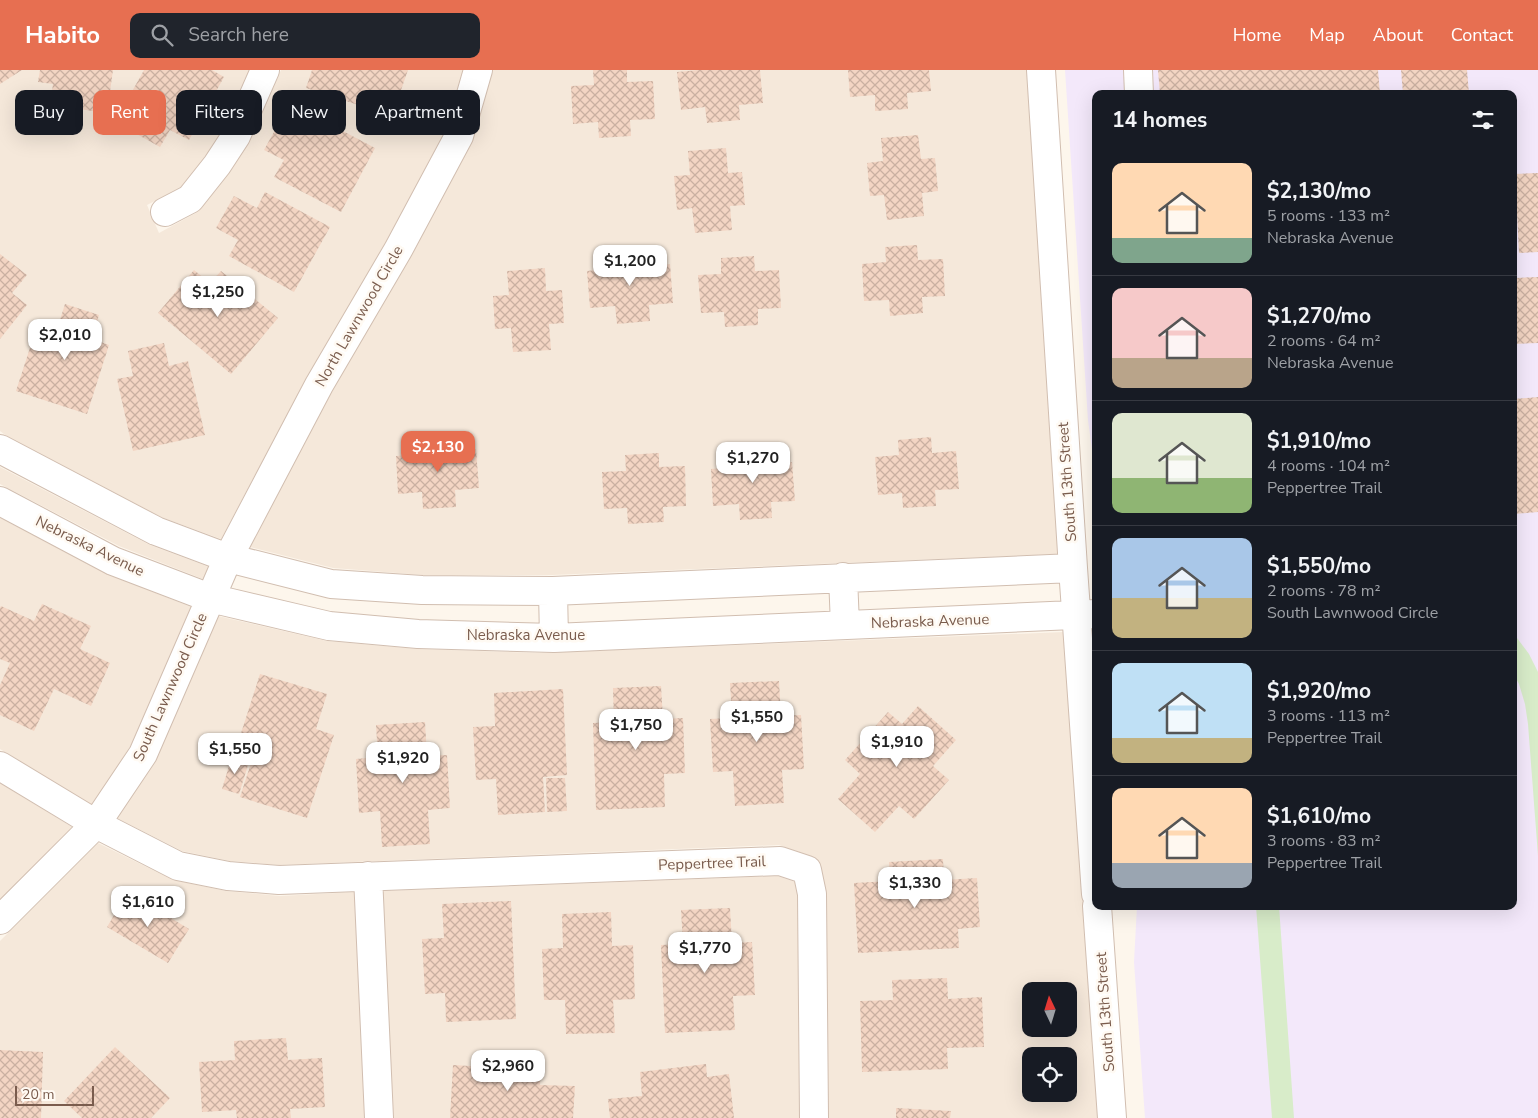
<!DOCTYPE html>
<html lang="en">
<head>
<meta charset="utf-8">
<style>
  body { margin:0; font-family:"Nunito Sans",sans-serif; background:#20242c; color:#f1f3f6; height:100vh; display:flex; flex-direction:column; font-size:19px; white-space:nowrap }
  * { box-sizing:border-box; margin:0 }
  p { font-size:16px; color:#9ea1a6 }
  .icon { flex:none; width:28px; height:28px; fill:none; stroke:currentColor; stroke-width:2; stroke-linecap:round; stroke-linejoin:round }
  .map { position:relative; flex:1; overflow:hidden }
  .drawer { position:absolute; left:1092px; top:20px; width:425px; height:820px; display:flex; flex-direction:column; background:#171b24; border-radius:10px; box-shadow:0 5px 20px #0002 }
  .drawer>* { flex:none }
  .guide { position:absolute; left:15px; top:20px; width:475px; height:45px; display:flex; gap:10px }
  .needle { width:32px; rotate:356deg }
  .fabs { position:absolute; left:1022px; top:912px; display:grid; gap:10px }
  .fabs a { display:grid; place-items:center; width:55px; height:55px; border-radius:10px; background:#171b24; box-shadow:0 5px 20px #0002; font-size:25px }
  .scale { position:absolute; left:15px; bottom:12px; width:79px; box-sizing:border-box; padding-left:5px; border:2px solid #7a5c4d; border-top:0; font-size:14px; line-height:18px; white-space:nowrap; color:#7a5c4d; -webkit-text-stroke:4px #fffaf3; paint-order:stroke }
  .price { position:absolute; translate:-50% -42px; padding:0 11px; border-radius:10px; background:#fff; color:#222; font-size:16px; line-height:32px; filter:drop-shadow(0 1px 2px #0008) }
  .price::after { content:''; position:absolute; left:50%; top:30px; width:15px; height:11px; margin-left:-8px; background:inherit; clip-path:polygon(0 0,100% 0,50% 100%) }
  .price.active { background:#e76f51; color:#fff }
  ul { padding:0; list-style:none }
  li { display:flex; align-items:center; gap:15px; height:125px; padding:0 20px }
  li+li { border-top:1px solid #363941 }
  li span { display:grid; place-items:center; flex:none; width:140px; height:100px; border-radius:10px; color:#555 }
  li>.icon { margin-inline-start:auto }
  span .icon { width:60px; height:60px; fill:#fffc; stroke-width:1 }
  li b { font-size:21px }
  h2 { display:flex; justify-content:space-between; align-items:center; height:60px; padding:0 20px; font-size:21px }
  .tag { padding:0 18px; border-radius:10px; background:#171b24; box-shadow:0 5px 20px #0002; font-size:18px; line-height:45px }
  .tag.active { background:#e76f51; color:#fff }
  header { display:flex; align-items:center; gap:30px; box-sizing:border-box; height:70px; padding:0 25px; background:#e76f51; color:#fff }
  header strong { font-size:24px }
  nav { display:flex; gap:28px; margin-inline-start:auto; font-size:18px }
  .search { width:350px; height:45px; background:#20242c; display:flex; align-items:center; gap:12px; box-sizing:border-box; padding:0 18px; border-radius:10px; color:#9ea1a6; font-size:19px }
  .map>svg:first-child { display:block }
  .residential { fill:#f5e8da; fill-rule:evenodd }
  .education { fill:#f3e8fa }
  .pitch { fill:#d8ecc9 }
  .building { fill:url(#building-cross-hatch) }
  .lines { fill:none; stroke-linecap:round; stroke-linejoin:round }
  .minor-casing { stroke:#d1beb0; stroke-width:30 }
  .minor { stroke:#fff; stroke-width:28 }
  .labels { text-anchor:middle; stroke-width:5; stroke-linejoin:round; paint-order:stroke }
  .street-label { font-size:15px; fill:#7a5c4d; stroke:#fffaf3 }
</style>
</head>
<body>
<header>
<strong>Habito</strong>
<div class="search"><svg class="icon" aria-label="search" viewBox="0 0 24 24"><circle cx="10" cy="10" r="6"/><path d="M15 15l6 6"/></svg>Search here</div>
<nav><a>Home</a><a>Map</a><a>About</a><a>Contact</a></nav>
</header>
<div class="map">
<svg width="1538" height="1048" viewBox="0 0 1538 1048">
  <defs>
    <pattern id="building-cross-hatch" width="8" height="8" patternUnits="userSpaceOnUse" patternTransform="scale(1.25)"><rect width="8" height="8" fill="#f3d5c3"/><path d="M0 0l8 8M0 8l8-8" fill="none" stroke="#cab0a1"/></pattern>
  </defs>
  <rect width="100%" height="100%" fill="#fdf6ec"/>
  <path class="residential" d="M0,0H250L224,57L207,85L182,117L147,135L159,163L196,143L228,104L249,72L281,0H464L446,59L387,172L307,307L221,469L161,447L8,367L0,361Z
    M493,0H1028L1058,484L552,505H423L333,498L250,477L331,323L410,188L471,74Z
    M0,397L150,475L209,497L203,509L119,476L0,414Z
    M0,448L108,504L191,537L131,675L92,735L0,679Z
    M218,546L327,571L418,579L540,583L1064,562L1099,1048H827L820,797L811,786L779,775L279,795L230,791L182,781L117,748L155,690ZM1031,921H1069V959H1031ZM1031,986H1069V1024H1031Z
    M0,713L72,757L0,830Z
    M98,773L173,810L226,821L280,826L355,822L365,1048H0V871Z
    M778,806L795,812L798,825L800,1048H393L382,821Z"/>
  <path class="education" d="M1065,0H1538V1048H1145L1134,892L1137,836H1514V24H1096V409L1088,350Z"/>
  <path class="pitch" d="M1514,564L1529,584L1538,602V786L1528,654L1525,634L1519,614L1514,605Z
    M1256,836H1279L1294,1048H1272Z"/>
  <path class="building" d="M0,0H22L0,14Z
    M40,0H113L107,43L50,35L53,14L38,12Z
    M144,0H212L224,7L189,70L170,60L160,77L115,52Z
    M312,0H408L392,46L306,18Z
    M593,0H627V12L653,11L655,49L630,50L631,66L599,68L598,52L573,54L571,16L594,15Z
    M699,0H760L763,33L739,35L740,50L707,53L705,37L681,40L677,2Z
    M848,0H929L931,21L907,23L908,39L875,41V25L850,27Z
    M1158,0H1378L1380,24H1160Z
    M1401,0H1467L1469,24H1403Z
    M290,33L375,78L341,142L274,107L284,90L264,80Z
    M918,65L921,89L935,88L938,121L922,123L924,146L887,150L884,125L870,126L867,93L883,91L881,68Z
    M726,78L728,103L742,102L745,135L730,136L732,160L695,163L692,138L677,140L674,106L690,105L688,81Z
    M1538,103V182L1519,183L1515,104Z
    M265,122L330,157L294,222L229,186L238,170L216,158L234,126L257,138Z
    M917,175L918,190L943,189L945,226L922,227L923,243L890,246L889,230L864,231L862,194L886,192L885,177Z
    M645,182L646,197L670,194L673,233L649,235L650,251L617,254L615,236L590,238L587,201L613,198L611,185Z
    M0,184L27,205L12,223L27,235L0,269Z
    M754,186L755,201L779,200L781,238L758,239V255L725,257L724,242L701,243L698,205L721,204V188Z
    M545,198L546,221L562,220L564,253L549,254L551,280L513,282L511,258L495,259L493,226L509,225L507,201Z
    M194,200L210,213L221,201L278,248L231,304L158,243Z
    M1538,207V273L1514,274V208Z
    M65,234L99,245L92,269L109,275L87,344L16,321L39,250L58,256Z
    M164,273L169,296L188,291L205,365L133,381L117,309L133,306L128,281Z
    M1538,327V442L1514,444V329Z
    M451,367L452,381L476,379L479,418L455,420L456,437L423,439L422,422L398,424L396,386L420,384L419,370Z
    M931,367L932,383L956,381L959,419L935,420L936,436L903,438L902,423L878,425L875,387L899,385L898,370Z
    M767,379L768,394L792,392L795,431L771,432L772,448L740,450L739,434L713,436L711,399L735,397L734,381Z
    M659,383V397L685,396L686,436L663,437L664,452L628,454L627,438L604,439L602,402L626,401L625,385Z
    M42,534L91,556L80,579L110,593L91,636L54,619L34,661L0,645V615L10,593L0,589V538L1,536L34,551Z
    M260,604L327,624L316,659L334,665L307,748L240,727L252,690L234,685Z
    M779,611L781,646L801,645L804,699L782,700L784,733L735,736L733,701L713,702L710,649L732,648L730,613Z
    M661,616L663,649L683,648L685,703L664,704L665,737L596,740L593,653L614,652L613,618Z
    M563,619L567,705L543,707L545,742L498,745L496,709L476,710L473,657L495,656L494,623Z
    M918,636L956,670L933,696L949,710L914,749L899,736L875,762L838,729L860,704L845,690L888,642L902,654Z
    M425,652L427,686L447,685L450,738L428,740L430,774L382,777L380,741L359,743L356,689L378,687L376,655Z
    M232,686L249,692L239,724L222,719Z
    M546,708H565L567,741L547,742Z
    M943,789L944,810L977,808L980,857L958,859L959,878L858,883L854,813L890,811L889,792Z
    M128,822L189,859L168,893L107,857Z
    M511,831L516,949L446,952L445,923L425,924L422,869L444,868L442,834Z
    M730,838L732,873L752,872L755,925L733,926L735,960L665,963L661,875L683,874L681,840Z
    M611,842L612,876L633,875L635,929L613,930L615,963L566,964L565,930H544L542,879L563,878L562,844Z
    M947,908L948,929L982,927L984,977L947,978L948,999L862,1002L860,931L893,930L892,910Z
    M286,968L288,990L322,988L325,1037L290,1039L291,1048H237L236,1040L202,1042L199,992L235,990L234,971Z
    M115,977L170,1028L151,1048H82L64,1031Z
    M0,980L43,982L41,1048H0Z
    M489,988L541,991L540,1015L575,1016L573,1048H450L453,995L488,997Z
    M706,994L707,1007L729,1004L734,1048H610L608,1029L642,1026L640,1002Z
    M896,1038L951,1041L950,1048H896Z"/>
  <g class="lines">
    <g class="minor-casing">
      <path id="minor" d="M1041,0L1073,498L1096,824
        M1138,0L1139,24
        M165,142L190,129L217,95L236,66L265,0
        M0,379L156,461L228,488L331,514L422,520L553,521L1073,498
        M0,431L113,491L210,528L329,556L418,564L554,568L1096,544
        M843,507L845,555
        M553,521L554,568
        M0,696L96,754L178,796L228,806L279,810L780,791L807,800L812,824L814,1048
        M368,806L379,1048
        M1097,836L1112,1048
        M0,850L96,754L143,684L228,488L319,315L398,180L459,66L478,0"/>
    </g>
    <use href="#minor" class="minor"/>
  </g>
  <g class="labels">
    <g class="street-label">
      <text transform="translate(359 246) rotate(-60)" y="5">North Lawnwood Circle</text>
      <text transform="translate(1067 412) rotate(-94)" y="5">South 13th Street</text>
      <text transform="translate(90 476) rotate(26)" y="5">Nebraska Avenue</text>
      <text transform="translate(930 551) rotate(-2)" y="5">Nebraska Avenue</text>
      <text x="526" y="570">Nebraska Avenue</text>
      <text transform="translate(170 617) rotate(-66)" y="5">South Lawnwood Circle</text>
      <text transform="translate(712 793) rotate(-2)" y="5">Peppertree Trail</text>
      <text transform="translate(1105 942) rotate(-94)" y="5">South 13th Street</text>
    </g>
  </g>
</svg>
<div class="fabs">
<a><svg class="needle" viewBox="-14 -14 28 28"><path d="M0-13l5 13h-10z" fill="#e53935"/><path d="M0 13l5-13h-10z" fill="#9ea1a6"/></svg></a>
<a><svg class="icon" aria-label="locate" viewBox="0 0 24 24"><circle cx="12" cy="12" r="6"/><path d="M12 2v4M12 18v4M2 12h4M18 12h4"/></svg></a>
</div>
<div class="scale">20 m</div>
<b class="price" style="left:630px;top:217px">$1,200</b>
<b class="price" style="left:218px;top:248px">$1,250</b>
<b class="price" style="left:65px;top:291px">$2,010</b>
<b class="price active" style="left:438px;top:403px">$2,130</b>
<b class="price" style="left:753px;top:414px">$1,270</b>
<b class="price" style="left:757px;top:673px">$1,550</b>
<b class="price" style="left:636px;top:681px">$1,750</b>
<b class="price" style="left:897px;top:698px">$1,910</b>
<b class="price" style="left:235px;top:705px">$1,550</b>
<b class="price" style="left:403px;top:714px">$1,920</b>
<b class="price" style="left:915px;top:839px">$1,330</b>
<b class="price" style="left:148px;top:858px">$1,610</b>
<b class="price" style="left:705px;top:904px">$1,770</b>
<b class="price" style="left:508px;top:1022px">$2,960</b>
<div class="guide">
<a class="tag">Buy</a>
<a class="tag active">Rent</a>
<a class="tag">Filters</a>
<a class="tag">New</a>
<a class="tag">Apartment</a>
</div>
<section class="drawer">
<h2>14 homes<svg class="icon" aria-label="filters" viewBox="0 0 24 24"><path d="M4 7h16M4 17h16"/><circle cx="9" cy="7" r="2"/><circle cx="15" cy="17" r="2"/></svg></h2>
<ul>
<li><span style="background:linear-gradient(#ffd9b3 75%,#7fa58c 0)"><svg class="icon" aria-label="home" viewBox="0 0 24 24"><path d="M3 11l9-7 9 7M6 9v11h12V9"/></svg></span><div><b>$2,130/mo</b><p>5 rooms · 133 m²</p><p>Nebraska Avenue</p></div></li>
<li><span style="background:linear-gradient(#f6c9c9 70%,#b9a48a 0)"><svg class="icon" aria-label="home" viewBox="0 0 24 24"><path d="M3 11l9-7 9 7M6 9v11h12V9"/></svg></span><div><b>$1,270/mo</b><p>2 rooms · 64 m²</p><p>Nebraska Avenue</p></div></li>
<li><span style="background:linear-gradient(#dfe7d0 65%,#8fb573 0)"><svg class="icon" aria-label="home" viewBox="0 0 24 24"><path d="M3 11l9-7 9 7M6 9v11h12V9"/></svg></span><div><b>$1,910/mo</b><p>4 rooms · 104 m²</p><p>Peppertree Trail</p></div></li>
<li><span style="background:linear-gradient(#a9c7e8 60%,#c2b280 0)"><svg class="icon" aria-label="home" viewBox="0 0 24 24"><path d="M3 11l9-7 9 7M6 9v11h12V9"/></svg></span><div><b>$1,550/mo</b><p>2 rooms · 78 m²</p><p>South Lawnwood Circle</p></div></li>
<li><span style="background:linear-gradient(#bfe0f5 75%,#c2b280 0)"><svg class="icon" aria-label="home" viewBox="0 0 24 24"><path d="M3 11l9-7 9 7M6 9v11h12V9"/></svg></span><div><b>$1,920/mo</b><p>3 rooms · 113 m²</p><p>Peppertree Trail</p></div></li>
<li><span style="background:linear-gradient(#ffd9b3 75%,#9aa5b1 0)"><svg class="icon" aria-label="home" viewBox="0 0 24 24"><path d="M3 11l9-7 9 7M6 9v11h12V9"/></svg></span><div><b>$1,610/mo</b><p>3 rooms · 83 m²</p><p>Peppertree Trail</p></div></li>
</ul>
</section>
</div>
</body>
</html>
